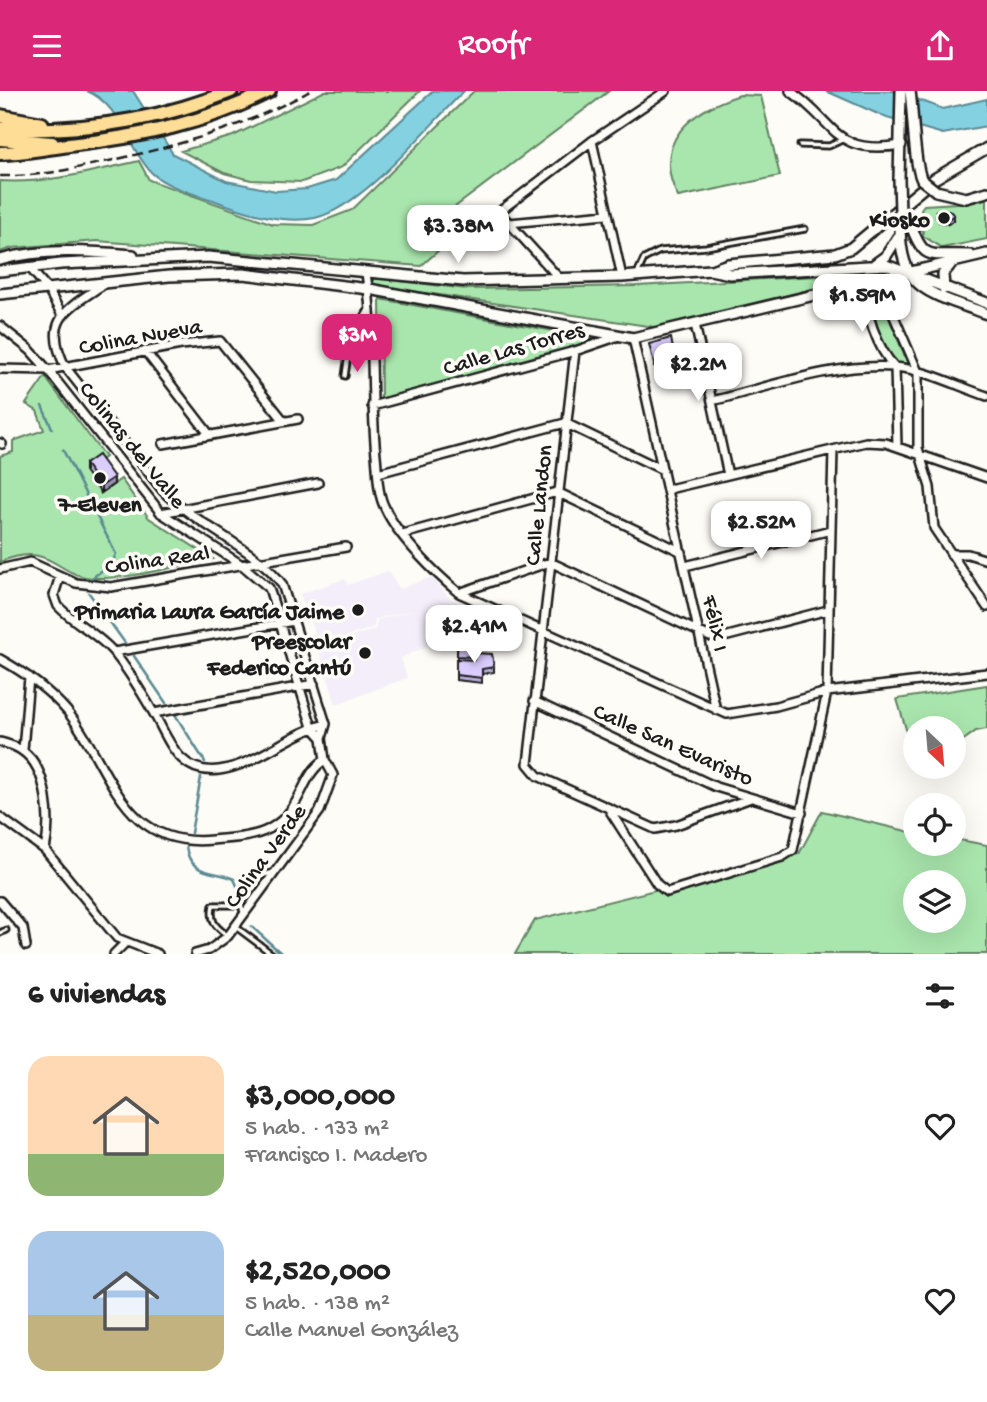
<!DOCTYPE html>
<html lang="es">
<head>
<meta charset="utf-8">
<style>
  body { margin:0; font-family:"Gochi Hand",sans-serif; background:#f2f2f2; color:#222; height:100vh; display:flex; flex-direction:column; font-size:26px; white-space:nowrap }
  * { box-sizing:border-box; margin:0 }
  p { font-size:23px; color:#767676 }
  .icon { flex:none; width:38px; height:38px; fill:none; stroke:currentColor; stroke-width:2; stroke-linecap:round; stroke-linejoin:round }
  .map { position:relative; height:863px; overflow:hidden }
  .side { display:flex; flex-direction:column; background:#fff; flex:1 }
  .side>* { flex:none }
  .needle { width:46px; rotate:154deg }
  .tools { position:absolute; left:903px; top:625px; display:grid; gap:14px }
  .tools a { display:grid; place-items:center; width:63px; height:63px; border-radius:50%; background:#fff; box-shadow:0 7px 28px #0002; font-size:35px }
  .price { position:absolute; translate:-50% -60px; padding:0 16px; border-radius:14px; background:#fff; color:#222; font-size:23px; line-height:46px; filter:drop-shadow(0 2px 4px #0008) }
  .price::after { content:''; position:absolute; left:50%; top:42px; width:21px; height:16px; margin-left:-10px; background:inherit; clip-path:polygon(0 0,100% 0,50% 100%) }
  .price.active { background:#db2777; color:#fff }
  ul { padding:0; list-style:none }
  li { display:flex; align-items:center; gap:21px; height:175px; padding:0 28px }
  li span { display:grid; place-items:center; flex:none; width:196px; height:140px; border-radius:21px; color:#555 }
  li>.icon { margin-inline-start:auto }
  span .icon { width:84px; height:84px; fill:#fffc; stroke-width:1 }
  li b { font-size:30px }
  h2 { display:flex; justify-content:space-between; align-items:center; height:84px; padding:0 28px; font-size:30px }
  header { display:flex; justify-content:space-between; align-items:center; height:91px; padding:0 28px; background:#db2777; color:#fff; font-size:32px; font-weight:600 }
  .map>svg:first-child { display:block }
  .built { fill:#f3eef9 }
  .green { fill:#a9e6ad; stroke:#628164; stroke-width:2; fill-rule:evenodd }
  .water { fill:#83d1e1; stroke:#5a8992; stroke-width:2 }
  .lines { fill:none; stroke-linecap:round; stroke-linejoin:round }
  .stream { stroke:#5a8992; stroke-width:2.5 }
  .service-casing { stroke:#1c1c1c; stroke-width:9 }
  .minor-casing { stroke:#1c1c1c; stroke-width:12 }
  .tertiary-casing { stroke:#1c1c1c; stroke-width:14 }
  .primary-casing { stroke:#1c1c1c; stroke-width:18 }
  .service { stroke:#fdfcf7; stroke-width:3.5 }
  .minor { stroke:#fdfcf7; stroke-width:7 }
  .tertiary { stroke:#fdfcf7; stroke-width:9 }
  .primary { stroke:#fedd96; stroke-width:12 }
  .rail { stroke:#1c1c1c; stroke-width:2.5; stroke-dasharray:10 5; stroke-linecap:butt }
  .tertiary-bridge-casing { stroke:#1c1c1c; stroke-width:14; stroke-linecap:butt }
  .tertiary-bridge { stroke:#fdfcf7; stroke-width:9 }
  .wall { fill:#bdb0db; stroke:#1c1c1c; stroke-width:2 }
  .shaded-wall { fill:#9a90b2; stroke:#1c1c1c; stroke-width:2 }
  .building { fill:#dccdff; stroke:#1c1c1c; stroke-width:2 }
  .poi-dot { fill:#1c1c1c; stroke:#fdfcf7; stroke-width:2.5 }
  .labels { text-anchor:middle; stroke-width:7; stroke-linejoin:round; paint-order:stroke }
  .poi-label { font-size:23px; font-weight:bold; fill:#1c1c1c; stroke:#fdfcf7; text-anchor:end }
  .street-label { font-size:23px; fill:#1c1c1c; stroke:#fdfcf7 }
</style>
</head>
<body>
<header><svg class="icon" aria-label="menu" viewBox="0 0 24 24"><path d="M4 6h16M4 12h16M4 18h16"/></svg>Roofr<svg class="icon" aria-label="share" viewBox="0 0 24 24"><path d="M12 15V3M7 8l5-5 5 5M5 13v7h14v-7"/></svg></header>
<div class="map">
<svg width="987" height="863" viewBox="0 0 987 863">
  <rect width="100%" height="100%" fill="#fdfcf7"/>
  <filter id="ink" filterUnits="userSpaceOnUse"><feTurbulence type="fractalNoise" baseFrequency=".0143" numOctaves="2"/><feDisplacementMap in="SourceGraphic" scale="14" xChannelSelector="R" yChannelSelector="G"/><feConvolveMatrix kernelMatrix="1 2 1 2 8 2 1 2 1" color-interpolation-filters="sRGB"/></filter>
  <g filter="url(#ink)">
    <path class="built" d="M388,480L400,498L432,486L449,507L460,512L459,521L430,534L435,551L401,567L407,587L336,613L318,557L376,538L377,529L417,518L375,528L374,536L320,555L300,503L345,488L348,494Z"/>
    <path class="green" d="M325,0H420L342,76L302,91L251,89L224,82L181,60L233,45Z
      M474,0H609L451,119L465,136L421,175L97,150L12,157L0,161V90C46,93 94,80 139,70L149,89L273,133L313,134L352,119Z
      M740,4L761,5L780,85L678,106C650,50 692,19 740,4Z
      M987,106V148L942,157L923,145L921,118L924,114L974,111Z
      M874,182L661,237L373,194L374,187L467,198L636,195Z
      M885,196V217L908,273L891,270L868,212V199Z
      M380,208L603,249L381,308Z
      M45,286L105,366L98,371L101,402L121,388L149,427L213,468C175,475 134,488 96,487C54,486 53,449 0,471V365L13,361V350L44,339L37,320L26,313Z
      M987,594V638L976,640L954,656V637H915V650L908,645L897,608Z
      M822,720L915,742V752H954V748L987,754V863H515L535,829L799,763ZM915,791H954V830H915Z"/>
    <path class="water" d="M87,0H133L173,63L226,90L276,100L307,98L336,89L433,0H464C427,36 364,116 315,127C284,133 249,122 221,112C200,104 167,97 152,82C128,58 120,13 87,0Z
      M826,0H896L943,18L987,8V35L943,43L887,27Z"/>
    <g class="lines">
      <path class="stream" d="M42,315L52,337
        M63,359L116,463L112,472L92,487
        M89,502L125,552
        M134,565L166,612
        M176,625L205,671
        M191,742L201,686
        M186,756C190,785 214,779 234,788L239,799
        M251,835L282,863"/>
      <g class="service-casing">
        <path id="service" d="M800,54L829,55L842,49
          M637,183L644,168L660,160L706,156L805,138
          M345,285L350,250L368,219
          M244,825L240,809L257,786L274,781
          M236,836L272,863
          M0,842L6,839
          M227,844C214,835 210,829 213,814H239"/>
      </g>
      <g class="minor-casing">
        <path id="minor" d="M790,0C838,33 833,65 902,54
          M592,50L622,186
          M499,121L560,188
          M509,132L607,123
          M478,137L592,50L666,0
          M29,176L47,197L62,224
          M366,182C375,242 370,304 376,364C378,382 377,402 385,417C398,446 435,482 459,502L727,623L776,615L827,601L987,582
          M887,187L890,216L918,281V357L930,396L934,437L987,516
          M104,193C67,218 41,229 66,277L163,400C196,434 258,459 282,493L326,633L322,647L325,669
          M863,193C866,220 876,257 895,276L897,355
          M695,233L728,384
          M0,235L30,259L48,279L161,422L242,474L269,497L312,636L322,647
          M633,247L716,619
          M145,260L209,343
          M575,260L528,673L538,685L655,738L676,734L751,707
          M0,278L48,279L181,254L220,250L284,330
          M712,310C769,296 834,272 893,276C925,278 957,295 987,305
          M372,315L575,260L619,245
          M0,352L2,353
          M163,353L298,328
          M378,382L565,332L663,379
          M669,398L866,351L886,352L987,387
          M161,422L318,392
          M403,443L557,401L682,461
          M951,463H968L987,469
          M685,475L831,439
          M0,478L30,471L76,492L111,496L346,456
          M60,485L54,504L58,515C75,533 100,544 115,563C129,580 142,602 153,621C169,648 178,684 219,679C257,674 288,643 326,633
          M459,502L550,471L710,546L728,545L828,519
          M114,561L294,530
          M0,568C25,582 48,598 67,620C111,674 120,758 212,749C231,747 252,747 269,738C304,719 300,684 325,669
          M534,610L716,696L802,722
          M154,622L314,593
          M0,651C7,653 16,655 21,659C49,676 51,731 45,759
          M23,659L29,586
          M610,720L657,793L667,801L782,766L793,759L827,601L833,359
          M0,726L45,759L117,847L158,863
          M0,810L23,837L26,855
          M114,863L125,852
          M195,863L209,859L228,845L320,720L333,684L325,669"/>
      </g>
      <g class="tertiary-casing">
        <path id="tertiary" d="M910,0C913,20 914,76 922,89
          M899,88L901,0
          M936,100L966,107L987,101
          M900,121C898,199 921,199 987,223
          M900,124L909,129C924,173 929,162 970,164
          M0,169C42,157 90,160 133,164
          M875,173L886,165L898,146
          M711,179L728,173L835,163L851,157L934,88L987,57
          M0,180L61,173L208,166L463,190L622,186L710,179L730,183L886,174L987,212
          M944,198L943,183L951,173
          M0,203L169,185L243,183L369,198L633,247L987,163"/>
      </g>
      <g class="primary-casing">
        <path id="primary" d="M0,25L42,33
          M0,38C80,41 156,31 231,0
          M0,48L52,52
          M0,62C23,62 46,57 69,54C139,46 206,32 269,0"/>
      </g>
      <use href="#service" class="service"/>
      <use href="#minor" class="minor"/>
      <use href="#tertiary" class="tertiary"/>
      <use href="#primary" class="primary"/>
      <path class="rail" d="M0,85C42,86 82,76 122,67C191,51 248,34 310,0"/>
      <g class="tertiary-bridge-casing">
        <path id="tertiary-bridge" d="M899,88L900,121
          M922,89L936,100"/>
      </g>
      <use href="#tertiary-bridge" class="tertiary-bridge"/>
    </g>
    <path class="wall" d="M936,120L954,129L948,133L939,131L936,125Z
      M85,373L114,393L101,402L85,380Z
      M458,529L477,538L475,562L494,576V581L482,583V592L456,589V568H457Z"/>
    <path class="shaded-wall" d="M954,124V129L948,133V128Z
      M675,269V271L654,276V273Z
      M114,386V393L101,402V395Z"/>
    <path class="building" d="M949,119L954,124L948,128L939,127L936,120Z
      M671,247L675,269L654,273L649,253Z
      M98,364L114,386L101,395L85,373Z
      M458,529L477,531L474,566L457,565Z
      M475,562L492,563L494,576L482,578V587L456,584V568L474,569Z"/>
  </g>
  <g class="poi-dot">
    <circle cx="944" cy="127" r="7"/>
    <circle cx="100" cy="387" r="7"/>
    <circle cx="358" cy="519" r="7"/>
    <circle cx="365" cy="562" r="7"/>
  </g>
  <g class="labels">
    <g class="poi-label">
      <text x="930" y="135">Kiosko</text>
      <text x="100" y="420" text-anchor="middle">7-Eleven</text>
      <text x="344" y="527">Primaria Laura García Jaime</text>
      <text x="351" y="557">Preescolar<tspan x="351" dy="26">Federico Cantú</tspan></text>
    </g>
    <g class="street-label">
      <text transform="translate(140 244) rotate(-10)" y="8">Colina Nueva</text>
      <text transform="translate(513 256) rotate(-16)" y="8">Calle Las Torres</text>
      <text transform="translate(134 353) rotate(51)" y="8">Colinas del Valle</text>
      <text transform="translate(537 414) rotate(-84)" y="8">Calle Landon</text>
      <text transform="translate(157 467) rotate(-8)" y="8">Colina Real</text>
      <text transform="translate(717 532) rotate(78)" y="8">Félix I</text>
      <text transform="translate(674 652) rotate(24)" y="8">Calle San Evaristo</text>
      <text transform="translate(264 764) rotate(-54)" y="8">Colina Verde</text>
    </g>
  </g>
</svg>
<div class="tools">
<a><svg class="needle" viewBox="-14 -14 28 28"><path d="M0-13l5 13h-10z" fill="#e53935"/><path d="M0 13l5-13h-10z" fill="#767676"/></svg></a>
<a><svg class="icon" aria-label="locate" viewBox="0 0 24 24"><circle cx="12" cy="12" r="6"/><path d="M12 2v4M12 18v4M2 12h4M18 12h4"/></svg></a>
<a><svg class="icon" aria-label="layers" viewBox="0 0 24 24"><path d="M12 4l9 5-9 5-9-5zM3 14l9 5 9-5"/></svg></a>
</div>
<b class="price" style="left:458px;top:174px">$3.38M</b>
<b class="price" style="left:862px;top:243px">$1.59M</b>
<b class="price active" style="left:357px;top:283px">$3M</b>
<b class="price" style="left:698px;top:312px">$2.2M</b>
<b class="price" style="left:761px;top:470px">$2.52M</b>
<b class="price" style="left:474px;top:574px">$2.41M</b>
</div>
<section class="side">
<h2>6 viviendas<svg class="icon" aria-label="filters" viewBox="0 0 24 24"><path d="M4 7h16M4 17h16"/><circle cx="9" cy="7" r="2"/><circle cx="15" cy="17" r="2"/></svg></h2>
<ul>
<li><span style="background:linear-gradient(#ffd9b3 70%,#8fb573 0)"><svg class="icon" aria-label="home" viewBox="0 0 24 24"><path d="M3 11l9-7 9 7M6 9v11h12V9"/></svg></span><div><b>$3,000,000</b><p>5 hab. · 133 m²</p><p>Francisco I. Madero</p></div><svg class="icon" aria-label="heart" viewBox="0 0 24 24"><path d="M12 20l-8-8c-3-5 5-10 8-4 3-6 11-1 8 4z"/></svg></li>
<li><span style="background:linear-gradient(#a9c7e8 60%,#c2b280 0)"><svg class="icon" aria-label="home" viewBox="0 0 24 24"><path d="M3 11l9-7 9 7M6 9v11h12V9"/></svg></span><div><b>$2,520,000</b><p>5 hab. · 138 m²</p><p>Calle Manuel González</p></div><svg class="icon" aria-label="heart" viewBox="0 0 24 24"><path d="M12 20l-8-8c-3-5 5-10 8-4 3-6 11-1 8 4z"/></svg></li>
</ul>
</section>
</body>
</html>
